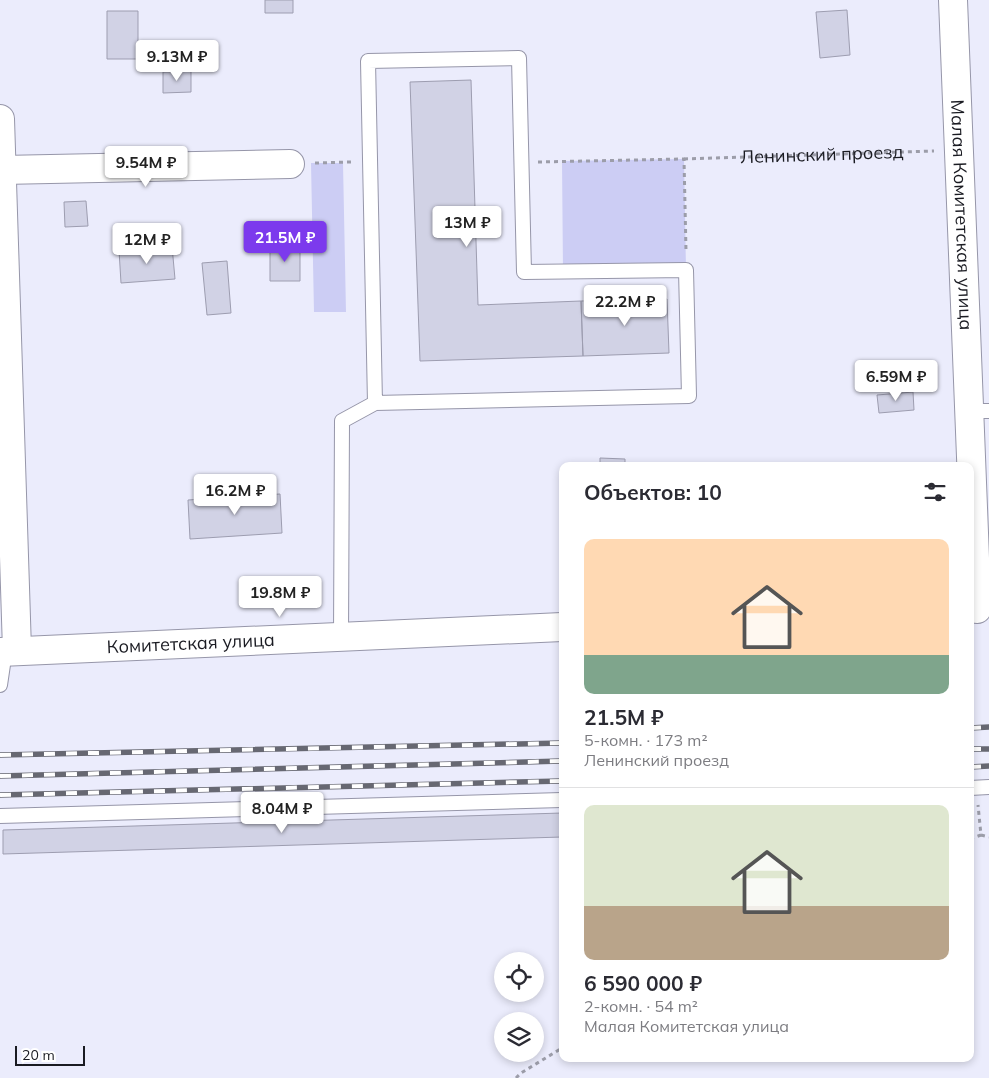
<!DOCTYPE html>
<html lang="ru">
<head>
<meta charset="utf-8">
<style>
  body { margin:0; font-family:Mulish,sans-serif; background:#f7f7f7; color:#2b2b33; height:100vh; display:flex; flex-direction:column; font-size:19px; white-space:nowrap }
  * { box-sizing:border-box; margin:0 }
  p { font-size:16px; color:#7c7c81 }
  .icon { flex:none; width:28px; height:28px; fill:none; stroke:currentColor; stroke-width:2; stroke-linecap:round; stroke-linejoin:round }
  .map { position:relative; flex:1; overflow:hidden }
  .sheet { position:absolute; left:559px; top:462px; width:415px; height:600px; display:flex; flex-direction:column; background:#fff; border-radius:10px; box-shadow:0 2px 8px #0003 }
  .sheet>* { flex:none }
  .buttons { position:absolute; left:494px; top:952px; display:grid; gap:10px }
  .buttons a { display:grid; place-items:center; width:50px; height:50px; border-radius:50%; background:#fff; box-shadow:0 2px 8px #0003; font-size:25px }
  .scale { position:absolute; left:15px; bottom:12px; width:70px; box-sizing:border-box; padding-left:5px; border:2px solid #1a1b22; border-top:0; font-size:14px; line-height:18px; white-space:nowrap; color:#1a1b22; -webkit-text-stroke:4px #fff; paint-order:stroke }
  .price { position:absolute; translate:-50% -42px; padding:0 11px; border-radius:5px; background:#fff; color:#222; font-size:16px; line-height:32px; filter:drop-shadow(0 1px 2px #0008) }
  .price::after { content:''; position:absolute; left:50%; top:30px; width:15px; height:11px; margin-left:-8px; background:inherit; clip-path:polygon(0 0,100% 0,50% 100%) }
  .price.selected { background:#7c3aed; color:#fff }
  ul { padding:0; list-style:none }
  li { display:grid; align-content:center; gap:10px; height:265px; padding:0 25px }
  li+li { border-top:1px solid #e1e1e2 }
  li span { display:grid; place-items:center; height:155px; border-radius:10px; color:#555 }
  li>.icon { margin-inline-start:auto }
  span .icon { width:90px; height:90px; fill:#fffc; stroke-width:1 }
  li b { font-size:21px }
  h2 { display:flex; justify-content:space-between; align-items:center; height:60px; padding:0 25px; font-size:21px }
  .map>svg:first-child { display:block }
  .green { fill:#cccdf4 }
  .building { fill:#d1d2e5; stroke:#9d9db0 }
  .lines { fill:none; stroke-linecap:round; stroke-linejoin:round }
  .service-casing { stroke:#9696a9; stroke-width:16 }
  .minor-casing { stroke:#9696a9; stroke-width:30 }
  .path { stroke:#9c9da9; stroke-width:3; stroke-dasharray:4 4; stroke-linecap:butt }
  .service { stroke:#fff; stroke-width:14 }
  .minor { stroke:#fff; stroke-width:28 }
  .rail-casing { stroke:#676872; stroke-width:5.5 }
  .rail { stroke:#fff; stroke-width:4; stroke-dasharray:11; stroke-linecap:butt }
  .labels { text-anchor:middle; stroke-width:4; stroke-linejoin:round; paint-order:stroke }
  .street-label { font-size:18px; fill:#1a1b22; stroke:#fff }
</style>
</head>
<body>
<div class="map">
<svg width="989" height="1078" viewBox="0 0 989 1078">
  <rect width="100%" height="100%" fill="#ebecfc"/>
  <path class="green" d="M684,159L686,270L563,271L562,161Z
    M311,163H343L346,312H314Z"/>
  <path class="building" d="M265,0H293V13H265Z
    M847,10L850,55L820,58L816,12Z
    M107,11H138V59H107Z
    M191,71V92L163,93V72Z
    M471,80L478,305L581,301L583,356L420,361L410,82Z
    M86,201L88,226L65,227L64,202Z
    M270,245H300V281H270Z
    M172,246L175,279L121,283L119,250Z
    M227,261L231,313L207,315L202,263Z
    M667,299L669,353L583,356L581,301Z
    M913,392L914,410L879,413L877,395Z
    M600,458L625,459V466H600Z
    M280,494L282,533L190,539L188,500Z
    M562,813V837L3,854V830Z"/>
  <g class="lines">
    <g class="service-casing">
      <path id="service" d="M970,411H989
        M341,637L342,421L375,403L689,396L686,270L524,272L519,58L368,61L375,403
        M0,685L5,651
        M970,788L989,787
        M0,816L562,800"/>
    </g>
    <g class="minor-casing">
      <g id="minor">
        <path id="s2" d="M953,0L977,609"/>
        <path d="M0,119L17,650"/>
        <path d="M2,170L290,164"/>
        <path id="s3" d="M0,652L562,627"/>
      </g>
    </g>
    <g class="path">
      <path id="s1" d="M684,159L934,151"/>
      <path d="M538,162L684,159L686,251"/>
      <path d="M315,163L351,162"/>
      <path d="M981,835L989,837"/>
      <path d="M970,839L981,835L978,805"/>
      <path d="M516,1078L521,1073L562,1048"/>
    </g>
    <use href="#service" class="service"/>
    <use href="#minor" class="minor"/>
    <g class="rail-casing">
      <path id="rail" d="M970,728L989,727
        M970,749H989
        M0,755L562,743
        M970,767L989,766
        M0,776L562,761
        M0,795L562,781"/>
    </g>
    <use href="#rail" class="rail"/>
  </g>
  <g class="labels">
    <g class="street-label">
      <text dy="6" stroke="none"><textPath href="#s1" startOffset="138">Ленинский проезд</textPath></text>
      <text dy="6" stroke="none"><textPath href="#s2" startOffset="215">Малая Комитетская улица</textPath></text>
      <text dy="6" stroke="none"><textPath href="#s3" startOffset="191">Комитетская улица</textPath></text>
    </g>
  </g>
</svg>
<div class="buttons">
<a><svg class="icon" aria-label="locate" viewBox="0 0 24 24"><circle cx="12" cy="12" r="6"/><path d="M12 2v4M12 18v4M2 12h4M18 12h4"/></svg></a>
<a><svg class="icon" aria-label="layers" viewBox="0 0 24 24"><path d="M12 4l9 5-9 5-9-5zM3 14l9 5 9-5"/></svg></a>
</div>
<div class="scale">20 m</div>
<b class="price" style="left:177px;top:82px">9.13M ₽</b>
<b class="price" style="left:146px;top:188px">9.54M ₽</b>
<b class="price" style="left:467px;top:248px">13M ₽</b>
<b class="price selected" style="left:285px;top:263px">21.5M ₽</b>
<b class="price" style="left:147px;top:265px">12M ₽</b>
<b class="price" style="left:625px;top:327px">22.2M ₽</b>
<b class="price" style="left:896px;top:402px">6.59M ₽</b>
<b class="price" style="left:235px;top:516px">16.2M ₽</b>
<b class="price" style="left:280px;top:618px">19.8M ₽</b>
<b class="price" style="left:282px;top:834px">8.04M ₽</b>
<section class="sheet">
<h2>Объектов: 10<svg class="icon" aria-label="filters" viewBox="0 0 24 24"><path d="M4 7h16M4 17h16"/><circle cx="9" cy="7" r="2"/><circle cx="15" cy="17" r="2"/></svg></h2>
<ul>
<li><span style="background:linear-gradient(#ffd9b3 75%,#7fa58c 0)"><svg class="icon" aria-label="home" viewBox="0 0 24 24"><path d="M3 11l9-7 9 7M6 9v11h12V9"/></svg></span><div><b>21.5M ₽</b><p>5-комн. · 173 m²</p><p>Ленинский проезд</p></div></li>
<li><span style="background:linear-gradient(#dfe7d0 65%,#b9a48a 0)"><svg class="icon" aria-label="home" viewBox="0 0 24 24"><path d="M3 11l9-7 9 7M6 9v11h12V9"/></svg></span><div><b>6 590 000 ₽</b><p>2-комн. · 54 m²</p><p>Малая Комитетская улица</p></div></li>
</ul>
</section>
</div>
</body>
</html>
